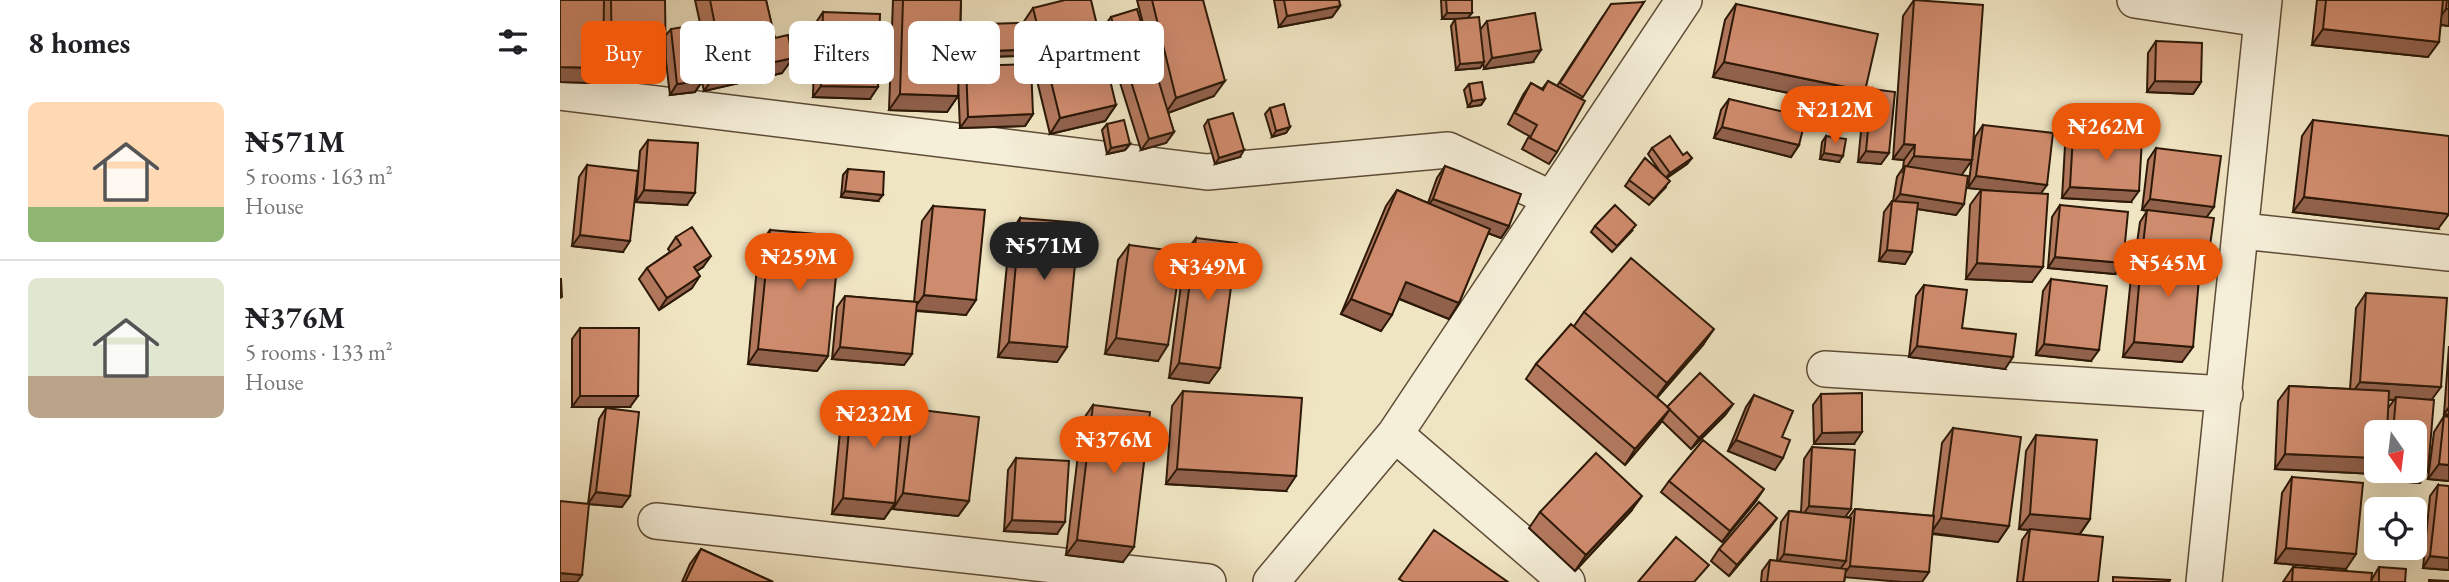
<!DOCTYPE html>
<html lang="en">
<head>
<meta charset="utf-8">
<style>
  body { margin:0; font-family:"EB Garamond",serif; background:#f6f6f6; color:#202124; height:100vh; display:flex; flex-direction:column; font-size:26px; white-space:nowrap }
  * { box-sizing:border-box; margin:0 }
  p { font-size:23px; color:#757577 }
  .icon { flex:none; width:38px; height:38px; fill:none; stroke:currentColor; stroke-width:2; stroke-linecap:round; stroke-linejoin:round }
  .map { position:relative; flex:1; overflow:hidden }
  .sheet { display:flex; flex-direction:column; background:#fff; width:560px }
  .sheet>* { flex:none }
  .banner { position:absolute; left:21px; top:21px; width:665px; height:63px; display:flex; gap:14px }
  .needle { width:46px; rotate:166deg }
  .controls { position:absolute; left:1804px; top:420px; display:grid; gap:14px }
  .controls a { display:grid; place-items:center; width:63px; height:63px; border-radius:10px; background:#fff; box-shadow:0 7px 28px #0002; font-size:35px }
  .price { position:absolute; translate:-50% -60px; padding:0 16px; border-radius:24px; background:#ea580c; color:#fff; font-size:23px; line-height:46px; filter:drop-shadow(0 2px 4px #0008) }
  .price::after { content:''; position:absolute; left:50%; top:42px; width:21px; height:16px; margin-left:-10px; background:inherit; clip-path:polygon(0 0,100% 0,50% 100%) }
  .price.current { background:#222; color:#fff }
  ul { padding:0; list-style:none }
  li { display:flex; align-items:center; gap:21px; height:175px; padding:0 28px }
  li+li { border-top:2px solid #e0e0e0 }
  li span { display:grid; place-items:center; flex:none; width:196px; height:140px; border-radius:10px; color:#555 }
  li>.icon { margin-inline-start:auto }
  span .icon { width:84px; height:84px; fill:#fffc; stroke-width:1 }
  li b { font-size:30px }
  h2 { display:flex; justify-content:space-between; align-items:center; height:84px; padding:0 28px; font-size:30px }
  .pill { padding:0 24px; border-radius:10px; background:#fff; box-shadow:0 7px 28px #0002; font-size:24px; line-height:63px }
  .pill.current { background:#ea580c; color:#fff }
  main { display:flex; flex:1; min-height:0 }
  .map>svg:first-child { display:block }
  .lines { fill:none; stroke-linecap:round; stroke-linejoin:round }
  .street-casing { stroke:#5e4c37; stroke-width:38 }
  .street { stroke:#f5eed8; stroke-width:35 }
  .wall { fill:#b2785e; stroke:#2d1908; stroke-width:2; fill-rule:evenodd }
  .shaded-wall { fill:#91614c; stroke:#2d1908; stroke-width:2 }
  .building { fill:#cf8b6d; stroke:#2d1908; stroke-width:2 }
</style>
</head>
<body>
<main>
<section class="sheet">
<h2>8 homes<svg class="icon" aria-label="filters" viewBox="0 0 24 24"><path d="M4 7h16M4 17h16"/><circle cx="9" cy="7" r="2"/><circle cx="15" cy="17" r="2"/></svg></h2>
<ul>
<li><span style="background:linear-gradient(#ffd9b3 75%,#8fb573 0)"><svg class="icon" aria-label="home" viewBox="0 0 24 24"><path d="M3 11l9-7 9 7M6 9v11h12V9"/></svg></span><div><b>₦571M</b><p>5 rooms · 163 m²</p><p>House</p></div></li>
<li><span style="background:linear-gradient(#dfe7d0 70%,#b9a48a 0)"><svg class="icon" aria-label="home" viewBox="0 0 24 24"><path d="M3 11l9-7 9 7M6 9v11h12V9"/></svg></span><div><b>₦376M</b><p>5 rooms · 133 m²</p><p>House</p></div></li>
</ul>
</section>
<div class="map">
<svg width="1889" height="582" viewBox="0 0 1889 582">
  <rect width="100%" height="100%" fill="#f0e5c3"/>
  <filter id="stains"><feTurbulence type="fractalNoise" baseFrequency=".00286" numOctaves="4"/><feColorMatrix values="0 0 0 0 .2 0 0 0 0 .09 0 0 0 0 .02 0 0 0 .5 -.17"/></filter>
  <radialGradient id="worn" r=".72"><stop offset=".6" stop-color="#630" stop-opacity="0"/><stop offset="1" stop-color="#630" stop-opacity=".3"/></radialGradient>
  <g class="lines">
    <g class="street-casing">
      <path id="street" d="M1575,0L1701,19
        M0,92L647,172L888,150L990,198
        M1682,231L1889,253
        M1265,369L1665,394
        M835,434L1007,582
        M96,521L648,582
        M711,582L835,434L1124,0
        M1644,582L1704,0"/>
    </g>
    <use href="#street" class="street"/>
  </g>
  <path class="wall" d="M0,0H105V36L111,29L139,49L144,41L135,0H206L222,73L144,91L142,82L135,92L110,95L106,62V67L95,82H41V70L32,83L0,82Z
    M333,0H401L399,77L406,66L473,114L465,126L400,128L398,82V96L387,112L329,110Z
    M577,0H643L654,96L608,113L614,132L606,143L581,150L543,28L551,17L591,55Z
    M714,0H779L780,6L772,17L719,27Z
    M881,0H912L908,18L920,30L927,21L973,62L924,69L923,62L920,68L896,70L891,26L895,19H902H882Z
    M1354,0L1412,160L1401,175L1404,204L1396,215L1357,209L1345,264L1319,261L1324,212L1332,201H1333L1337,177L1343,168L1344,160L1333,159L1343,16Z
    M1757,0H1889V26L1881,25L1868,57L1752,45Z
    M1084,2L1021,99L997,152L989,164L962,149L969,136L948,124L963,95L971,83L982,89L988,81L997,86L1043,16Z
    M1176,4L1294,107L1153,77L1165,20Z
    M473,8L556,105L545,121L490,134L463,23Z
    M263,12L310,99L253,97L255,24Z
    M426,24L461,50L456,56L423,57L422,30Z
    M1596,41L1641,82L1633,94L1587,92L1588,53Z
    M909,84L925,99L921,105L908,107L904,90Z
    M1312,89L1321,164L1298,162L1304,101Z
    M1169,99L1239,145L1231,157L1154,138L1161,110Z
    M710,108L730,127L726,133L712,137L705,114Z
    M648,120L680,157L655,164L644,126Z
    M1753,120L1878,229L1733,212L1742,136Z
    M547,124L570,144L565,150L547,154L542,130Z
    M1423,125L1481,194L1472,282L1406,279L1410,205L1421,190H1430L1408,188L1415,137Z
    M1513,135L1571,202L1502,198L1505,146Z
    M1266,136L1279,162L1260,159L1262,142Z
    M88,140L127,205L76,202L80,151Z
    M1092,148L1127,164L1107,178L1106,187L1089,205L1065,186L1085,158L1101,173L1088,154Z
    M1596,148L1647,217L1649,252L1641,264L1622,362L1563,357L1572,267L1578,257H1575L1580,222L1587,211L1582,210L1588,160Z
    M27,165L63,252L12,246L19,177Z
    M885,166L949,226L941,238L928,233L899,303L889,319L839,299L821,331L781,314L826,206L837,190L868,203L877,178Z
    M288,169L318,201L281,197L283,175Z
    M1500,205L1555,274L1488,268L1492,217Z
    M373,206L406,315L356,311L344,365L272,359L277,307L285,296L354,302L362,221Z
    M460,218L497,362L438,357L450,233Z
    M1035,226L1072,231L1052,252L1031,232Z
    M210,230L268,356L257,371L188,364L199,245Z
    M116,237L143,267L137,271L132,288L99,310L79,279L87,268L110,252L108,249Z
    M636,238L649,383L609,378L625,253Z
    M569,245L598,361L545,354L558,260Z
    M1491,279L1531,361L1476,355L1483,291Z
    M1364,285L1402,328L1445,369L1349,357L1356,296Z
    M1806,293L1872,400L1860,483L1822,480L1823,471H1855V432H1816L1817,471L1815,474L1715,469L1718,401L1729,386L1790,389L1796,308ZM1828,400H1834L1828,408Z
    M1024,312L1143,345L1097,398L1107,407L1173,404L1165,415L1131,449L1102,421L1065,465L966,379L976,364L1014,326Z
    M20,328L70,407H12V339Z
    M1889,346V415L1884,414Z
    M623,391L726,491L606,484L612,406Z
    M1261,394L1294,444H1254L1253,405Z
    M1194,395L1222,437L1215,470L1168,451L1186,407Z
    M292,396L342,425L353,409L409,501L398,516L333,509V506L324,519L272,514L282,411Z
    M533,405L563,562L506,555L522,421Z
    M46,408L62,507L28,504L39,419Z
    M1884,416L1889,417V481L1868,479L1874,432Z
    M1393,428L1449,526L1438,542L1372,534L1285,577L1284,582H1201L1202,571L1210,560L1217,561L1221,522L1229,511L1241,512L1244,459L1252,447L1285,517H1289L1295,509L1373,516L1382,443Z
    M1476,435L1530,519L1520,534L1538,582H1457L1462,540L1469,530L1459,529L1466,451Z
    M456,458L497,534L444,531L448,470Z
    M1732,477L1786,569L1715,563L1722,493Z
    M1109,481L1196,501L1162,542L1101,492Z
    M1878,485L1889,570L1863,568L1870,496Z
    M1071,511L1015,571L969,528L980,512Z
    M1217,518L1209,529L1169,576L1151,561L1159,549Z
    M141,549L213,582H122L130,564Z
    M1733,567L1811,582H1723Z
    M1819,567L1845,582H1811L1812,579Z"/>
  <path class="shaded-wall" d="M780,6L772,17L719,27L727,16Z
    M1886,9H1889V26L1875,24Z
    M887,13H912L907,19H882Z
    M1763,29L1879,42L1868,57L1752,45Z
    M461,50L456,56L423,57L427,51Z
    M981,50L973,62L924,69L932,58Z
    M233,58L222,73L144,91L155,75Z
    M924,62L920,68L896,70L900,64Z
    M1164,62L1305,91L1294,107L1153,77Z
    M0,67L43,68L32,83L0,82Z
    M52,67H106L95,82H41Z
    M142,81L135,92L110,95L117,84Z
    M665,81L654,96L605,114L616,98Z
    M1595,81L1641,82L1633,94L1587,92Z
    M261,86L318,87L310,99L253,97Z
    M340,94L398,96L387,112L329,110Z
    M925,99L921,105L908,107L912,101Z
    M556,105L545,121L490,134L500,118Z
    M473,114L465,126L400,128L408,117Z
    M730,127L726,133L712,137L716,131Z
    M1162,127L1239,145L1231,157L1154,138Z
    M614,132L606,143L581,150L589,139Z
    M570,144L565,150L547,154L551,148Z
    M1344,144L1355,145L1344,160L1333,159Z
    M684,150L680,157L655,164L659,158Z
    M1306,151L1329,153L1321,164L1298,162Z
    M1264,153L1283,156L1279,162L1260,159Z
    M1354,156L1412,160L1401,176L1343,172Z
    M1132,158L1127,164L1105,179L1110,173Z
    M1416,176L1487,185L1479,196L1408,188Z
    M1510,187L1579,191L1571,202L1502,198Z
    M84,190L135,193L127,205L76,202Z
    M285,191L323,195L318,201L281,197Z
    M1340,194L1404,204L1396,215L1332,205Z
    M1744,197L1889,214L1878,229L1733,212Z
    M873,199L949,226L941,238L865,210Z
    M1590,199L1654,207L1646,218L1582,210Z
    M20,235L70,241L63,252L12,246Z
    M1583,245L1649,252L1642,264L1582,257V251L1578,257H1575Z
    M1327,250L1352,252L1345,264L1319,261Z
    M151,256L143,267L126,278L134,267Z
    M1495,257L1563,263L1555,274L1488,268Z
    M1417,263L1483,267L1472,282L1406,279Z
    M140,276L132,288L99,310L107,298Z
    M846,282L899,303L889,319L835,297Z
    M364,295L416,300L406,315L353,310Z
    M791,299L832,315L821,331L781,314Z
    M1154,329L1143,345L1096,398L1107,383Z
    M556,338L608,345L598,361L545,354Z
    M449,342L507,347L497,362L438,357Z
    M1574,342L1633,347L1622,362L1563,357Z
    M1484,344L1539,350L1531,361L1476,355Z
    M1357,346L1453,357L1445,369L1349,357Z
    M280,347L352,354L344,365L272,359Z
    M198,349L268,356L257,371L188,364Z
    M619,363L660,368L649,383L609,378Z
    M1800,382L1881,387L1870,402L1836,397L1834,400L1789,397Z
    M20,396H78L70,407H12Z
    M1173,404L1165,415L1131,449L1139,438Z
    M1889,407V415L1884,414Z
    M1110,409L1099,425L1065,465L1075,449Z
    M1302,432L1294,444H1254L1262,433Z
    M1176,440L1223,458L1215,470L1168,451Z
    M1725,454L1816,458L1817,471L1815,474L1715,469Z
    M1879,464L1889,465V481L1868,479Z
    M617,469L736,476L726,491L606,484Z
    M1828,471H1868L1860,483L1822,480Z
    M1204,489L1196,501L1162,542L1170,531Z
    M36,492L70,496L62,507L28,504Z
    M343,493L409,501L398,516L333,509Z
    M1082,496L1071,511L1015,571L1026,555Z
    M283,498L335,503L324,519L272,514Z
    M1249,506L1291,509L1283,520L1241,518Z
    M1470,514L1530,519L1519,535L1459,529Z
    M1217,518L1209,529L1169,576L1177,565Z
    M1381,518L1449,526L1438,542L1371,533Z
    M452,520L505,522L497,534L444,531Z
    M517,540L574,547L563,562L506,555Z
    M1726,548L1796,554L1786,569L1715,563Z
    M1224,554L1286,561L1278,572L1216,565Z
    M1870,556L1889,558V570L1863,568Z
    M1290,566L1369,572L1362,582H1342L1282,577Z
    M0,573L22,575L17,582H0Z"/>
  <path class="building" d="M0,0H44L43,68L0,67Z
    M51,0H105L106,67H52Z
    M150,0H206L215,38L228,35L233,58L155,75L147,38L157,35Z
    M343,0H401L398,96L340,94Z
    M505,0H531L556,105L500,118L473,8Z
    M592,0H643L665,81L616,98Z
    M724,0H779L780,6L727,16Z
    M886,0H912V13H887Z
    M1354,0L1423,5L1412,160L1354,156L1355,145L1344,144Z
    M1766,0H1883L1879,42L1763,29Z
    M1887,0H1889V9H1886Z
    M1084,2L1023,97L1000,83L1051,4Z
    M1176,4L1318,34L1305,91L1164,62Z
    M577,9L614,132L589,139L551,17Z
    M263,12L320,14L318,87L261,86Z
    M975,13L981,50L932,58L927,21Z
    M919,17L924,62L900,64L895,19Z
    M460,23L461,50L427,51L426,24Z
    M136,25L142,81L117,84L111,29Z
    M1596,41L1642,43L1641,82L1595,81Z
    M471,64L473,114L408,117L406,66Z
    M988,81L1025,101L997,152L970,138L977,125L955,113L971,83L983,90Z
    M922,82L925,99L912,101L909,84Z
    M1312,89L1335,92L1329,153L1306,151Z
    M1169,99L1246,117L1239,145L1162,127Z
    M724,104L730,127L716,131L710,108Z
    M673,113L684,150L659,158L648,120Z
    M564,120L570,144L551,148L547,124Z
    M1753,120L1889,136V214L1744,197Z
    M1423,125L1493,133L1487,185L1416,176Z
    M1513,135L1582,139L1579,191L1510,187Z
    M1110,136L1123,155L1127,152L1132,158L1110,173L1092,148Z
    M1266,136L1286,139L1283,156L1264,153Z
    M88,140L138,143L135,193L84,190Z
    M1596,148L1661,156L1654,207L1590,199Z
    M1085,158L1110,181L1094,199L1069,180Z
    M27,165L78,171L70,241L20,235Z
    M885,166L961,194L949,226L873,199Z
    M1345,166L1408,176L1404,204L1340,194Z
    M288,169L324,172L323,195L285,191Z
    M837,190L930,229L899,303L846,282L832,315L791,299Z
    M1421,190L1488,194L1483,267L1417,263Z
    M1332,201L1358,203L1352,252L1327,250Z
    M1055,205L1076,225L1057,246L1035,226Z
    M1500,205L1568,212L1563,263L1495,257Z
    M373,206L425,210L416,300L364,295Z
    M1587,210L1654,218L1649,252L1583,245Z
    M460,218L519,223L507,347L449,342Z
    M132,227L151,256L134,267L140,276L107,298L87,268L121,245L116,237Z
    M210,230L280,236L268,356L198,349Z
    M636,238L677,243L660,368L619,363Z
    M569,245L622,252L608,345L556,338Z
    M1582,251L1641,256L1633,347L1574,342Z
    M1071,258L1154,329L1107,383L1024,312Z
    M0,279H1L2,297L0,298Z
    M1491,279L1547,286L1539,350L1484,344Z
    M1364,285L1407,290L1402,328L1456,334L1453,357L1357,346Z
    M1806,293L1887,298L1881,387L1800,382Z
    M285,296L357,302L352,354L280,347Z
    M1011,324L1110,409L1075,449L976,364Z
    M20,328H79L78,396H20Z
    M1140,373L1173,404L1139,438L1107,407Z
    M1729,386L1829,391L1827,432H1816V458L1725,454Z
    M623,391L742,398L736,476L617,469Z
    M1302,393V432L1262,433L1261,394Z
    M1194,395L1233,411L1222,437L1230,440L1223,458L1176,440Z
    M292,396L344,401L335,503L283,498Z
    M1836,397L1874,400L1868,471L1855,470V432H1833Z
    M533,405L590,412L574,547L517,540Z
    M46,408L79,412L70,496L36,492Z
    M353,409L419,417L409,501L343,493Z
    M1884,416L1889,417V465L1879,464Z
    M1393,428L1461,437L1449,526L1381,518Z
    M1476,435L1537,440L1530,519L1470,514Z
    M1143,440L1204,489L1170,531L1109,481Z
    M1252,447L1295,450L1291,509L1249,506Z
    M1036,453L1082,496L1026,555L980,512Z
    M456,458L509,461L505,522L452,520Z
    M1732,477L1803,483L1796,554L1726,548Z
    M1878,485L1889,486V558L1870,556Z
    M0,501L29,504L22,575L0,573Z
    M1199,502L1217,518L1177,565L1159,549Z
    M1295,509L1374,516L1369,572L1290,566Z
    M1229,511L1291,518L1286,561L1224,554Z
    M1470,529L1543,537L1538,582H1463Z
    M874,530L948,582H844L839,579Z
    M1116,537L1149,565L1134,582H1078Z
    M141,549L213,582H125Z
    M1210,560L1286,569L1284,582H1207Z
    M1733,567L1812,573L1811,582H1732Z
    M1819,567L1846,569L1845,582H1819Z
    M1553,577L1610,580L1609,582H1553Z
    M1869,580L1889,581V582H1869Z"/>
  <rect width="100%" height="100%" filter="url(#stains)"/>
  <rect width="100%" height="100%" fill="url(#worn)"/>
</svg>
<div class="controls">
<a><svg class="needle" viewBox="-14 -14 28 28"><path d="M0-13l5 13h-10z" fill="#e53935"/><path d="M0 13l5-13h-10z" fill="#757577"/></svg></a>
<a><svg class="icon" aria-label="locate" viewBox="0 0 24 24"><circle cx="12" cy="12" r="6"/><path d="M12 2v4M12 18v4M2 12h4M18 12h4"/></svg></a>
</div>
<b class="price" style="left:1275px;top:146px">₦212M</b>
<b class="price" style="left:1546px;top:163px">₦262M</b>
<b class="price current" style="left:484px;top:282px">₦571M</b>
<b class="price" style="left:239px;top:293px">₦259M</b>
<b class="price" style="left:1608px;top:299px">₦545M</b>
<b class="price" style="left:648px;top:303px">₦349M</b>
<b class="price" style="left:314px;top:450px">₦232M</b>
<b class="price" style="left:554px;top:476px">₦376M</b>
<div class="banner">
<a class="pill current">Buy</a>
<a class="pill">Rent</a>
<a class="pill">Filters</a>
<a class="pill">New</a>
<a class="pill">Apartment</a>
</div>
</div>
</main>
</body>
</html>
